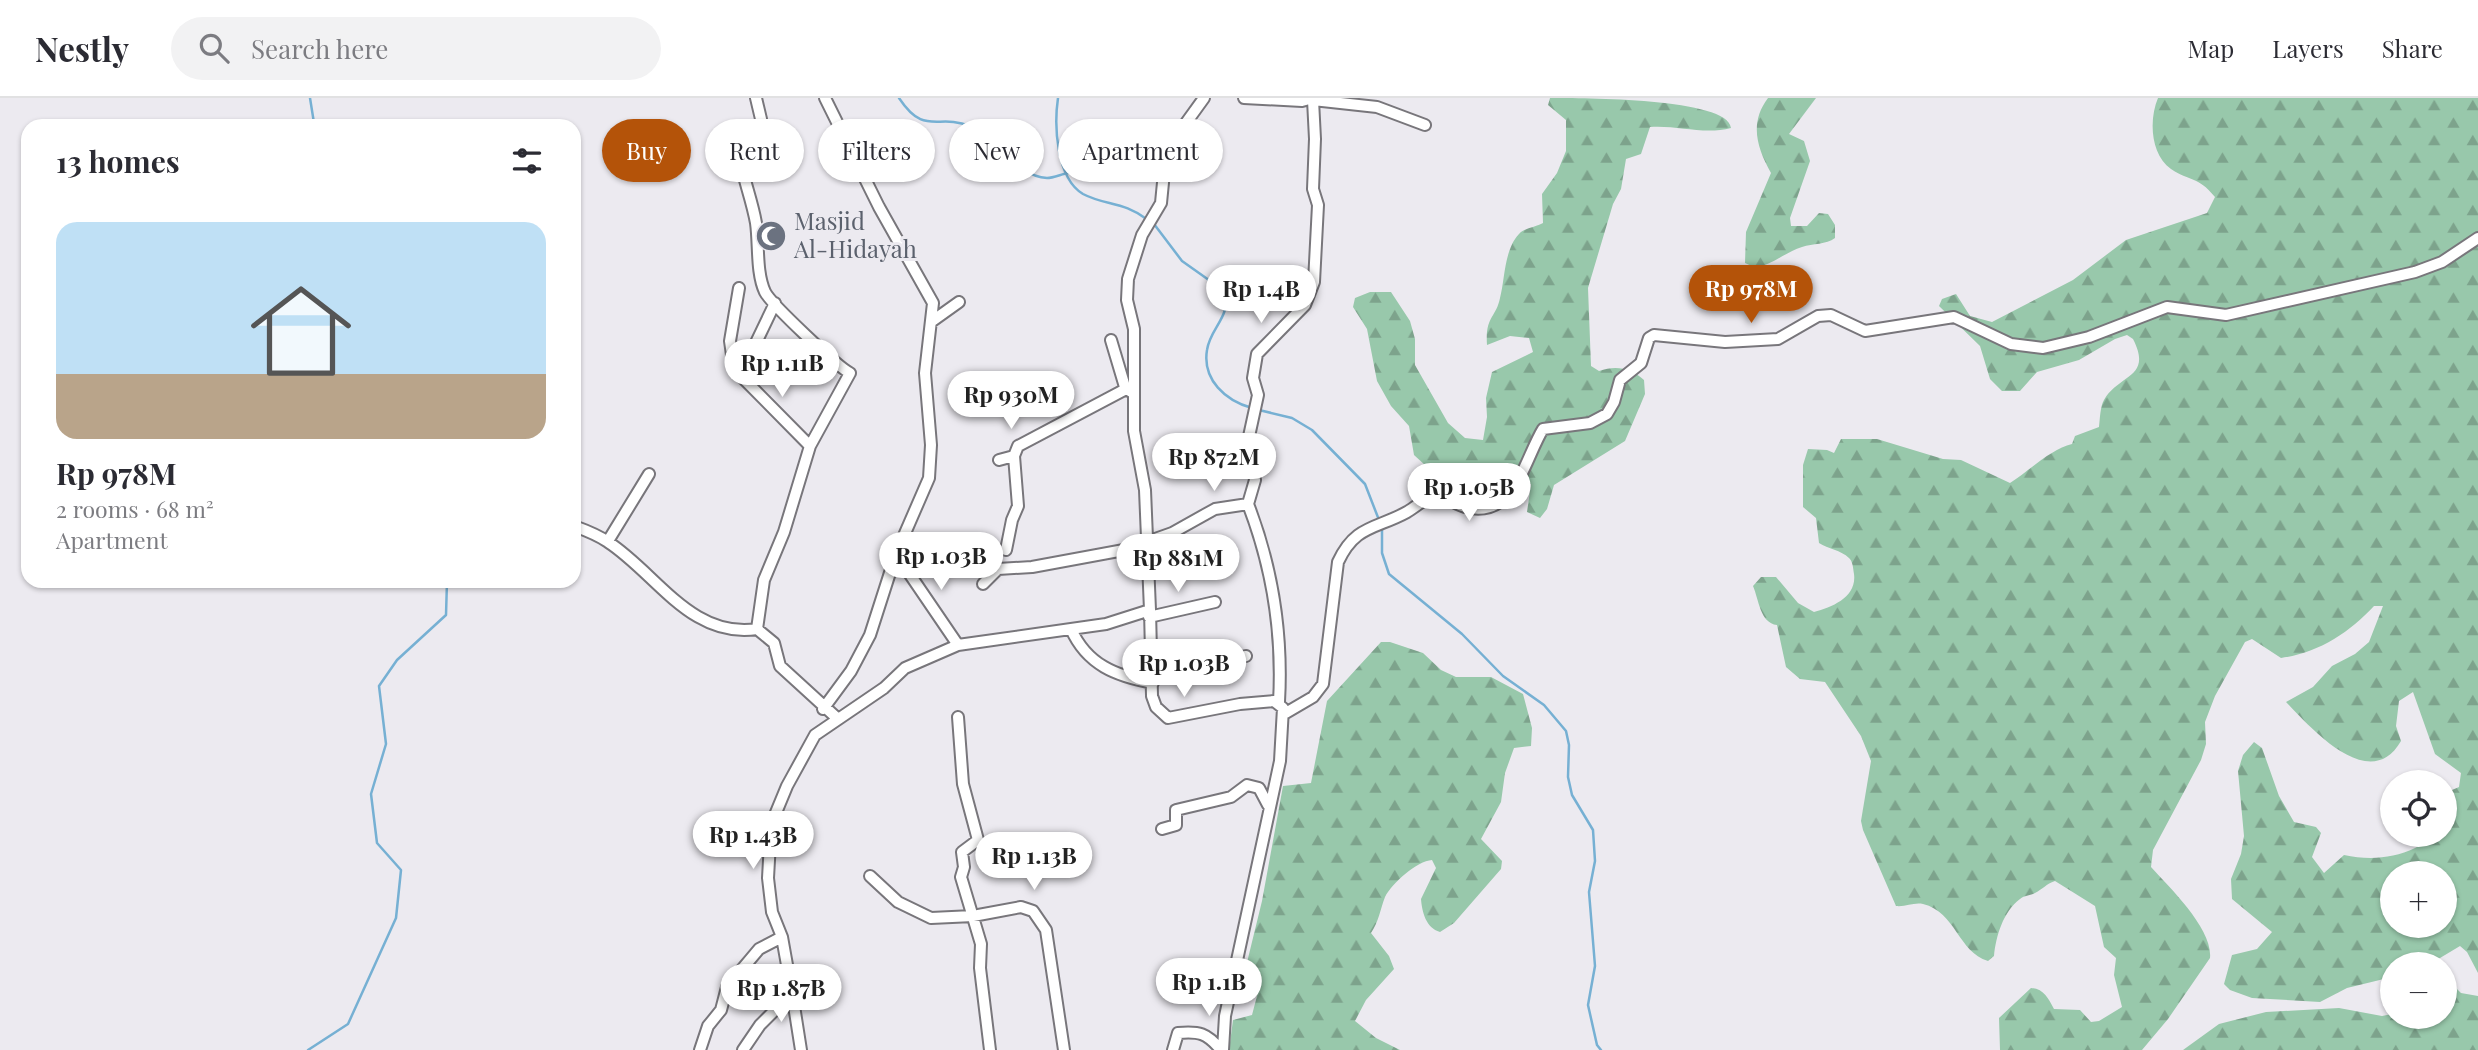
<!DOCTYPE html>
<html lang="en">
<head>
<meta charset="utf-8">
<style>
  body { margin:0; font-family:"Playfair Display",serif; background:#f2f2f3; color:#2b2b33; height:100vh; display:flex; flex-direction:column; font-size:26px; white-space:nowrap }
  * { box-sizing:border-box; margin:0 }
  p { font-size:23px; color:#7c7c81 }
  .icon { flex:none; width:38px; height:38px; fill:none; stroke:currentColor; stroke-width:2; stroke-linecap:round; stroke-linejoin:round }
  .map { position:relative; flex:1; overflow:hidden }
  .panel { position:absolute; left:21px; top:21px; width:560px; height:469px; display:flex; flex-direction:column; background:#fff; border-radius:21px; box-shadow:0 2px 5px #0004 }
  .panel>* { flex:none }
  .hud { position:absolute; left:602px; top:21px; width:665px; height:63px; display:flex; gap:14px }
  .buttons { position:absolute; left:2380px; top:672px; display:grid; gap:14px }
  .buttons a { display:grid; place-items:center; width:77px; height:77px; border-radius:50%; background:#fff; box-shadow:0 2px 5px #0004; font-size:35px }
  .price { position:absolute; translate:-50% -60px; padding:0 16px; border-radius:24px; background:#fff; color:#222; font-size:23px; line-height:46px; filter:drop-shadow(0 2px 4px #0008) }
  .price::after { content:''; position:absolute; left:50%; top:42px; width:21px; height:16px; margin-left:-10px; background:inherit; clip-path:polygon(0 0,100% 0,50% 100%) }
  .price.active { background:#b45309; color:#fff }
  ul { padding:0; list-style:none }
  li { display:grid; align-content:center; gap:14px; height:371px; padding:0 35px }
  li+li { border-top:2px solid #e1e1e2 }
  li span { display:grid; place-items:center; height:217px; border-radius:21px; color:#555 }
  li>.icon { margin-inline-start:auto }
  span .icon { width:126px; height:126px; fill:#fffc; stroke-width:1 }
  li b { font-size:30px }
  h2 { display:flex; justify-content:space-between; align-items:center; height:84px; padding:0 35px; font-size:30px }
  .chip { padding:0 24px; border-radius:32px; background:#fff; box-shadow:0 2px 5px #0004; font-size:24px; line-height:63px }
  .chip.active { background:#b45309; color:#fff }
  header { display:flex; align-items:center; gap:42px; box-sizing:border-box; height:98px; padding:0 35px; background:#fff; border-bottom:2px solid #e1e1e2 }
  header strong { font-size:33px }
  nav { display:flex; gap:38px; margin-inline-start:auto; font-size:24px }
  .search { width:490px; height:63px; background:#f2f2f3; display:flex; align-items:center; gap:18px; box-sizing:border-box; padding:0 24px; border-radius:38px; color:#7c7c81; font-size:26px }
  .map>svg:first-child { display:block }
  .forest { fill:url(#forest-firs); fill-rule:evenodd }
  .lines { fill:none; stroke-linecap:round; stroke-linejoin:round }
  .stream { stroke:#76b0d3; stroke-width:2.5 }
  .minor-casing { stroke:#78767b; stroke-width:14 }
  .minor { stroke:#fff; stroke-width:10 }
  .labels { text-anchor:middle; stroke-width:6; stroke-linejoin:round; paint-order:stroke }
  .worship-label { font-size:24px; fill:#5b616d; stroke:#eceaf0; text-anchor:start }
</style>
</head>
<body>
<header>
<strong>Nestly</strong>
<div class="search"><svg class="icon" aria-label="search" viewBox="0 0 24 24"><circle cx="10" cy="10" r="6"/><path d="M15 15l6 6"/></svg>Search here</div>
<nav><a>Map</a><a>Layers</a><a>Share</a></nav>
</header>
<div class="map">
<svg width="2478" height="952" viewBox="0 0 2478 952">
  <defs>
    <pattern id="forest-firs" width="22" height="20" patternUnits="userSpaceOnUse" patternTransform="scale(1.75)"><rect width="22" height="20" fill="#98c8ab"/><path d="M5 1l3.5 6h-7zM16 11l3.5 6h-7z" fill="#7da38c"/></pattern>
  </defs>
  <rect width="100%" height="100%" fill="#eceaf0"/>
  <path class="forest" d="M1550,0C1582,0 1729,0 1731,30C1704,37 1677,27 1650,29L1641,56L1626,61L1621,91L1613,106L1588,190L1591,268L1599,273C1616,267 1631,270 1644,282L1645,296L1625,343L1554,387L1547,411L1540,420L1527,414L1531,386H1525C1504,409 1493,417 1461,415L1449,389L1414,357L1409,328L1391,308L1377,283L1367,231L1353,209L1355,200L1370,194H1391L1410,223L1415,241V267L1448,325L1465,340L1483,342L1487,319L1486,300L1492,274L1533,254L1529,240L1510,238L1487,247C1485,218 1496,220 1500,200C1505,181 1504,152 1519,136C1524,130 1536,129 1543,125L1542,96L1557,75L1566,53V22L1548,7Z
    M1768,0H1816L1789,36L1804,43L1810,63L1790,120L1791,128H1807L1819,115L1828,116L1835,127V140C1826,147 1813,145 1802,149C1786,154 1773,166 1756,170L1745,165L1746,134L1771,75C1757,50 1749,25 1768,0Z
    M2158,0H2478V875L2467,854L2460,848L2430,866H2392V879L2347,890L2320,904L2252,900L2230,892L2224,886L2232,857L2257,851L2272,834L2232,801L2231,781L2241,756L2244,738L2238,673L2243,657L2254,644L2262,650L2279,698L2294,724L2316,729L2321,735L2312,759L2324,775L2344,757C2368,762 2392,761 2415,750C2426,745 2433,737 2445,737V695L2459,689L2461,675L2435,656L2413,594L2399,603L2396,628L2401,643C2370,697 2311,630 2286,604L2313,589L2332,568L2355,556L2369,544L2383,508H2374C2349,535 2318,555 2281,560L2252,541L2245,544L2215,598L2205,624L2206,646L2201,662L2153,752L2151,769C2170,790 2213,831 2210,860L2168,921L2142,952H2000L1999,920L2031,890C2044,891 2048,900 2054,911L2080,912L2091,924L2099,923L2122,909L2114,877L2116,860L2104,849L2095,808L2055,783C2046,786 2043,791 2035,795C2030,798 2025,797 2020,801C2003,814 1996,838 1994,858L1988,863C1958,854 1956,814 1923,806C1914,804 1906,809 1896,808L1863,732L1861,723L1871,663L1861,638L1825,584L1800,581L1786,569L1777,527C1760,525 1759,502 1753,488L1761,479H1776L1798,505L1814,514C1833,509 1857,499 1854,476C1853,470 1853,464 1849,460C1841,452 1828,451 1819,445L1816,420L1803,409V367L1808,351L1827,352L1834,355L1841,341H1877L1943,361L1961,362L2010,385C2030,372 2051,351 2072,346L2075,338L2099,329C2100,321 2100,309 2104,302C2119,276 2153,280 2133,241L2127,237L2115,241L2079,262L2037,274L2020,293H2002L1990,281L1980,248L1939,208L1942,201L1956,196L1970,218L1992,224L2073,182L2126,142L2207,115L2215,99C2197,77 2190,84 2171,71C2150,56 2149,21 2158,0ZM2392,775H2445V828H2392Z
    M1381,544H1390L1423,555L1441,572L1456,579H1491L1523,596L1532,630L1531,648L1514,650L1505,675L1501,704L1481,741L1502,763L1501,771L1454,825L1440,834C1426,830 1422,814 1421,801L1436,770L1432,762C1417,763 1392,785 1385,799C1380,812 1379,823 1371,835L1389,858L1394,871L1366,902L1355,923L1376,940L1400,952H1229L1233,922L1252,917L1258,894L1241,889L1262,803L1283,688L1311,685L1327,603Z
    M2455,889L2461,895L2478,898V952H2183L2219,926L2266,914L2339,910L2382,918L2392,916V919H2445V896Z"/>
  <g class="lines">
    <path class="stream" d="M310,0L314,25L312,28
      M899,0C925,39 937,15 970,28C997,38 1016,79 1047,80C1053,80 1062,76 1068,75
      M1058,0C1054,27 1056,80 1083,96C1106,108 1123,103 1148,122
      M1154,126L1182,163L1223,192C1234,217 1210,229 1207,252C1202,282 1226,303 1252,310
      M1259,312L1292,320L1312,332L1365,386L1379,422
      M1382,428V455L1389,476L1462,536L1503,578L1544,607L1566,633L1569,647L1568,679L1572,697L1593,732L1595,763L1589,794L1595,868L1588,907L1597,947L1601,952
      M308,952L348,926L396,820L401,772L377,745L371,696L386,646L379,588L397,562L446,517L447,483"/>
    <g class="minor-casing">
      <path id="minor" d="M756,0L761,21L758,34L739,57C743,80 752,102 756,125C759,146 756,175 765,194C771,206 839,270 850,275L810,348L784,434L764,482L757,531L774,545L780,568L838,621
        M1244,0L1302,3L1313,0
        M739,190L730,243L734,271L810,348
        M931,224L959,204
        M1111,242L1125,289L1131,294
        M734,271L753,251L775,205
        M999,362L1014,358
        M1248,406L1255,382L1248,343L1258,297L1253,280L1257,256L1305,207L1314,184L1318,107L1313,91L1315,41L1313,2L1377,9L1425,27
        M574,428C585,432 598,437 608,444C656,475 691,541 757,531
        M608,443L649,376
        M1006,452L1012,422L1018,408L1014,358L1018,348L1126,291
        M896,456L958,547
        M983,486L998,471L1032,469L1124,452L1172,435L1215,411L1248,406C1273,471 1283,534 1279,604
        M1150,512L1145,392L1134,333V231L1127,202L1128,181L1142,137L1161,105L1165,64L1178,36L1204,0
        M1149,519L1215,504
        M1071,531C1087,567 1116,578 1153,585
        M1154,578L1246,558
        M823,611L851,573L870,537L896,456L929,380L931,347L925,275L933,205L879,109L825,0
        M1284,616L1313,599L1323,586L1338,464C1355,427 1376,431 1407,414C1417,408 1424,401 1435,396C1446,398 1454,406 1465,409C1515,422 1524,362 1543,331L1590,325L1607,316L1614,304L1620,282L1641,265L1649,240L1654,237L1725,244L1778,241L1818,218L1831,217L1865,233L1954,219L2011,246L2043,250L2089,239L2167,209L2226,217L2415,174L2442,164L2478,140
        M958,619L963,686L978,742L962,754L964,769L961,779L981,846L980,870L990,952
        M1162,731L1176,727V712L1231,699L1247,687L1259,690L1268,707
        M870,778L898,804L931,820L973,818L1021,809L1033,813L1046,832L1064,952
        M792,895L801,952
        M700,952L708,928L721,912L727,889L759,851L782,839
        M743,952L760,927L792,895L782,839L772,814L768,780L770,744L775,717L787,688L815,637L884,590L905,570L958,547L1106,526L1150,512L1152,598L1156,609L1168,620L1240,606L1274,603L1283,610L1280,663L1225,918L1223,952
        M1173,952L1178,935C1199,933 1207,935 1221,952"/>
    </g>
    <use href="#minor" class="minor"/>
  </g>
  <defs>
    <g id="mosque-disc" transform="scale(1.575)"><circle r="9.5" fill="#6b7280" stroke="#eceaf0"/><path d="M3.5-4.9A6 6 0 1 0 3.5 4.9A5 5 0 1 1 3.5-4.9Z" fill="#fff"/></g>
  </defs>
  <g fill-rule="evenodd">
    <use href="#mosque-disc" x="771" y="138"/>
  </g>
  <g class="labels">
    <g class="worship-label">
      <text x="794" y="132">Masjid<tspan x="794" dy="28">Al-Hidayah</tspan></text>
    </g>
  </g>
</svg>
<div class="buttons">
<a><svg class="icon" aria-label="locate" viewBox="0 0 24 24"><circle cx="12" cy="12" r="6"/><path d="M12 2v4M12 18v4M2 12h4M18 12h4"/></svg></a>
<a>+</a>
<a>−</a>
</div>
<b class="price" style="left:1261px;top:227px">Rp 1.4B</b>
<b class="price active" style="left:1751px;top:227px">Rp 978M</b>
<b class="price" style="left:782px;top:301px">Rp 1.11B</b>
<b class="price" style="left:1011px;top:333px">Rp 930M</b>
<b class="price" style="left:1214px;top:395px">Rp 872M</b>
<b class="price" style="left:1469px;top:425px">Rp 1.05B</b>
<b class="price" style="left:941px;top:494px">Rp 1.03B</b>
<b class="price" style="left:1178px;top:496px">Rp 881M</b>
<b class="price" style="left:1184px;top:601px">Rp 1.03B</b>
<b class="price" style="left:753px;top:773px">Rp 1.43B</b>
<b class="price" style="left:1034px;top:794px">Rp 1.13B</b>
<b class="price" style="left:1209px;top:920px">Rp 1.1B</b>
<b class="price" style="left:781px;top:926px">Rp 1.87B</b>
<div class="hud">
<a class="chip active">Buy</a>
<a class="chip">Rent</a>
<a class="chip">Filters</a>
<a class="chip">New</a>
<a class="chip">Apartment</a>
</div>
<section class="panel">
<h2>13 homes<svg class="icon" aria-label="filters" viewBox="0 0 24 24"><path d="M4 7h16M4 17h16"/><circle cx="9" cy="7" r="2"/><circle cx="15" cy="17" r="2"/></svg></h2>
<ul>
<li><span style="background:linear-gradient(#bfe0f5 70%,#b9a48a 0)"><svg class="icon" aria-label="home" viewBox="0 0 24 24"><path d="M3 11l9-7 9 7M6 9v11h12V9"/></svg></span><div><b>Rp 978M</b><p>2 rooms · 68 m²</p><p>Apartment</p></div></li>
</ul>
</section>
</div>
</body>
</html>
